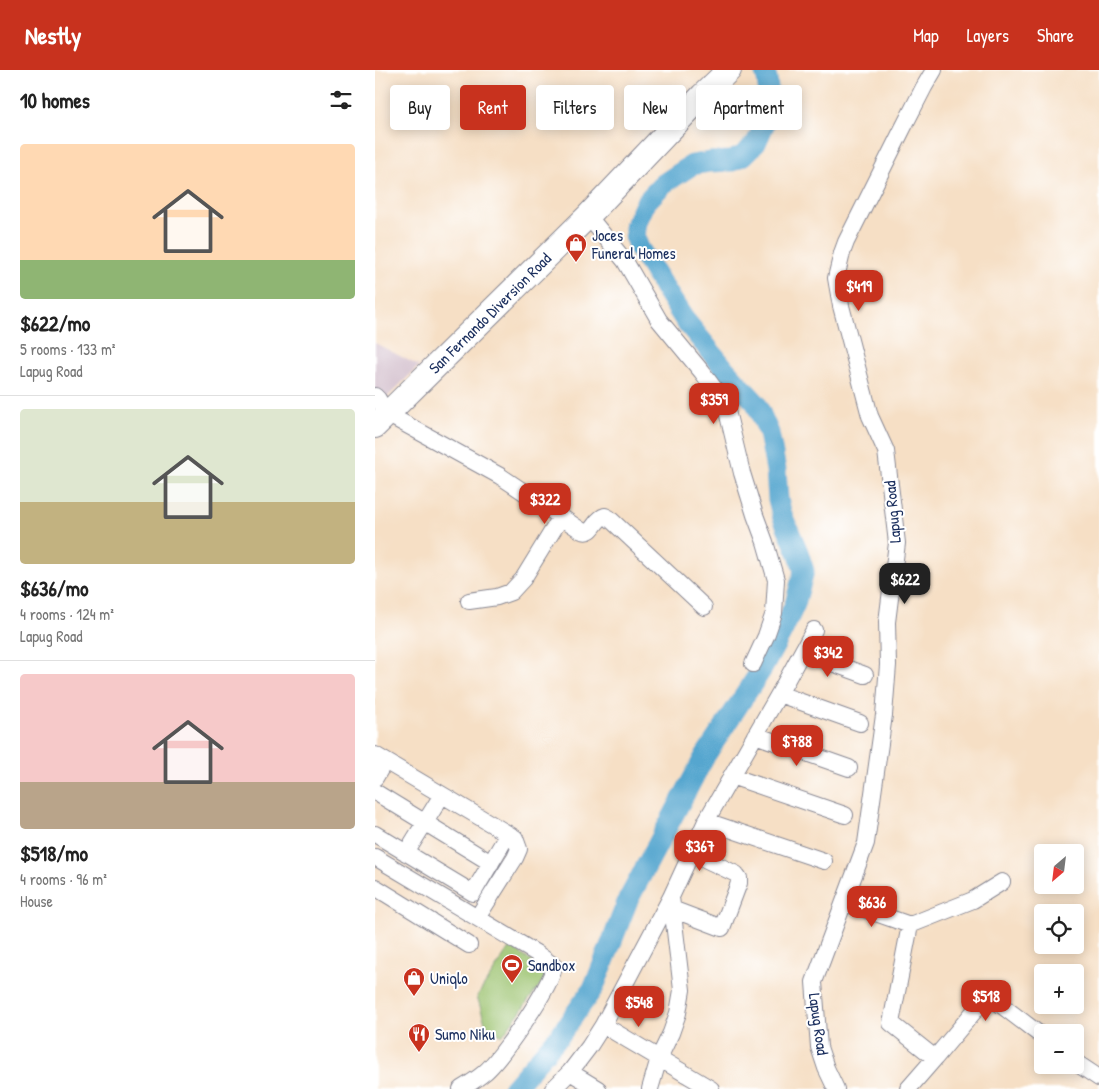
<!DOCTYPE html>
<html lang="en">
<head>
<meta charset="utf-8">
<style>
  body { margin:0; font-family:"Patrick Hand",sans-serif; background:#f2f2f2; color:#222; height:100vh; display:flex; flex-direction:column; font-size:19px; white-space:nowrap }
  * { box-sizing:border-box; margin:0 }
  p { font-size:16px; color:#767676 }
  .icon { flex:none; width:28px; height:28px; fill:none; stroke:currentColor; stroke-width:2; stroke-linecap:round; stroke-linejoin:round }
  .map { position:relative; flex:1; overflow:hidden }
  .drawer { display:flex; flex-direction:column; background:#fff; width:375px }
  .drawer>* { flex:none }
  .banner { position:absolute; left:15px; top:15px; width:475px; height:45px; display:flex; gap:10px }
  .needle { width:32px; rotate:208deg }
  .buttons { position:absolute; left:659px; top:774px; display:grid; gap:10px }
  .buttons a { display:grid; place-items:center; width:50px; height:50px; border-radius:5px; background:#fff; box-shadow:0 2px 12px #0003; font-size:25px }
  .price { position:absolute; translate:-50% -42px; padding:0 11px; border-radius:10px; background:#c8321e; color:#fff; font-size:16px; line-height:32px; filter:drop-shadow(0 1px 2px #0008) }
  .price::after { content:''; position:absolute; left:50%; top:30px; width:15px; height:11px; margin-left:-8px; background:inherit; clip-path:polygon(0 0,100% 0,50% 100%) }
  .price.active { background:#222; color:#fff }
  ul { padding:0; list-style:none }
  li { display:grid; align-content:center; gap:10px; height:265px; padding:0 20px }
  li+li { border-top:1px solid #e0e0e0 }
  li span { display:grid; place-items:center; height:155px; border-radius:5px; color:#555 }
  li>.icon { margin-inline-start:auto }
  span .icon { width:90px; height:90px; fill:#fffc; stroke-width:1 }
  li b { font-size:21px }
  h2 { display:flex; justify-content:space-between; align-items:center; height:60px; padding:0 20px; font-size:21px }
  .chip { padding:0 18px; border-radius:5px; background:#fff; box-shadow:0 2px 12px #0003; font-size:18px; line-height:45px }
  .chip.active { background:#c8321e; color:#fff }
  header { display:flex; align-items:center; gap:30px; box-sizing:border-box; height:70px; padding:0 25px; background:#c8321e; color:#fff }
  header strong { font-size:24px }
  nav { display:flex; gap:28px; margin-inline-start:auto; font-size:18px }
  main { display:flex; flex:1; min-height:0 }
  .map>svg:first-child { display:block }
  .industrial { fill:#d1bdcb }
  .green { fill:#9bc26e; stroke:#5b7866 }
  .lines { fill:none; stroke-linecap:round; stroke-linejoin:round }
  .river { stroke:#54a6cf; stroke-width:21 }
  .minor-casing { stroke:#888792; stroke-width:18 }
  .highway-casing { stroke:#888792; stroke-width:26 }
  .minor { stroke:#fff; stroke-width:16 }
  .highway { stroke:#fff; stroke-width:24 }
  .labels { text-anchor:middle; stroke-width:4; stroke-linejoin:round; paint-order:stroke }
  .poi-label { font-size:16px; fill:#1b2f5e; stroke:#fff; text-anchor:start }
  .street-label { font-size:16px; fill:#1b2f5e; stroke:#fff }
</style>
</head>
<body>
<header>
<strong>Nestly</strong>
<nav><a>Map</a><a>Layers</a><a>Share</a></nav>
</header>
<main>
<section class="drawer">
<h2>10 homes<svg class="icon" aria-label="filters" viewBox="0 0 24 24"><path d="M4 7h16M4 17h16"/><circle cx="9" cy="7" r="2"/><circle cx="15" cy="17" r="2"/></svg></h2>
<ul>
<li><span style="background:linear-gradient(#ffd9b3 75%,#8fb573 0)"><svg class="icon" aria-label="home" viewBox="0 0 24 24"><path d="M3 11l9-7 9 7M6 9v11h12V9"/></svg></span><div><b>$622/mo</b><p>5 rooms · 133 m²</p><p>Lapug Road</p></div></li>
<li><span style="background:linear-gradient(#dfe7d0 60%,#c2b280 0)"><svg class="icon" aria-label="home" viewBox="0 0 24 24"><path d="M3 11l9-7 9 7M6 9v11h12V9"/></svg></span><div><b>$636/mo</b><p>4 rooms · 124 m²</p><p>Lapug Road</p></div></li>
<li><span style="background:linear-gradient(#f6c9c9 70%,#b9a48a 0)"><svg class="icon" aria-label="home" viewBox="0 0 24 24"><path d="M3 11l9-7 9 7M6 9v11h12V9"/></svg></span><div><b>$518/mo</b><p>4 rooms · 96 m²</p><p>House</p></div></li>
</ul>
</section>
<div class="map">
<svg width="724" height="1019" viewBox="0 0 724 1019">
  <rect width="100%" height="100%" fill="#fff"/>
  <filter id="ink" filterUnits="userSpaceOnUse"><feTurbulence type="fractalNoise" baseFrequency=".02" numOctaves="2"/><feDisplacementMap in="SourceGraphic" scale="10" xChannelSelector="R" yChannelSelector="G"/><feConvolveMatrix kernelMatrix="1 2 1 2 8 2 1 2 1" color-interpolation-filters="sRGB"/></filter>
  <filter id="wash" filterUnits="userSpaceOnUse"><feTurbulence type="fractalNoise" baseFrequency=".0096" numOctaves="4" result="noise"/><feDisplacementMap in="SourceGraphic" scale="20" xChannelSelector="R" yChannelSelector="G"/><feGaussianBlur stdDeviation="1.12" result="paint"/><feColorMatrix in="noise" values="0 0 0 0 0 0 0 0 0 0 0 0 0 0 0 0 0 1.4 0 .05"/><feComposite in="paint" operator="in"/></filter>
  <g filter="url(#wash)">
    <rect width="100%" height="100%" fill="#f6dfc5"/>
    <path class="industrial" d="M0,273L44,296L0,339Z"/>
    <path class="green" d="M135,877L174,903L127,966L115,959L110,953L102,926Z"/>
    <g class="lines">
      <path class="river" d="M138,1019L185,965L219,917L253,830L330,686L387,599L407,562L420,534L429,501L423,482L407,445L403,429L401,400L394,363L381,333L349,298L309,249L264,178L260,168V156L271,132L288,114L317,95L335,92L357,91L369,85L381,73L390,53L395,35L392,9L389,0"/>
    </g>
  </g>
  <g filter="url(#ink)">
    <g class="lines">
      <g class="minor-casing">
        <path id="minor" d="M213,146L250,191L284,250L327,302L341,321L352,341L367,403L380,445L390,472L401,510L399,543L391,566L378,594
          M0,326L3,329L12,344L125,406L207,461C219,465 219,449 230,446L234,448L329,537
          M94,531L122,527L136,522L148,509L186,447
          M427,582L490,605
          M404,624L485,653
          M380,665L474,698
          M0,685L140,768L144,779L140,788L102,848
          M356,706L470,745
          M0,708L10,691
          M0,722L116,793
          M331,751L449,791
          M0,764L98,823L133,764
          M31,783L67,725
          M0,787L161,883L179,896C178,915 125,990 109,1003C102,1009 94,1014 86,1019
          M0,817L94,875
          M469,832L535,855
          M297,839L347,858L364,813V808L361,804L317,783
          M228,955L336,1019
          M560,988L613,925L668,967
          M700,992L724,1008
          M195,1002L223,1019
          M178,1019L195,1002L214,977L228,955L296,827L331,751L404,624L439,560
          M275,1019L284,988L296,963L303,943L307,920L296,827
          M461,1019L451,998L444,977L439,912L491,773L509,645L513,595L512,552L522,473L511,381L495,346L466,236L461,208L467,183L471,172L528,58L549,17L559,0
          M533,1019L560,988L516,953L535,855L598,830L627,812"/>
      </g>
      <g class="highway-casing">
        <g id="highway">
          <path id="s1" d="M0,356L213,146L328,25L354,0"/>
        </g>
      </g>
      <use href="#minor" class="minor"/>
      <use href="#highway" class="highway"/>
    </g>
  </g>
  <defs>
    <g id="shop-pin" transform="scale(1.125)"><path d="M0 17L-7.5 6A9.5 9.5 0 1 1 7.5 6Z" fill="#c8321e" stroke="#fff"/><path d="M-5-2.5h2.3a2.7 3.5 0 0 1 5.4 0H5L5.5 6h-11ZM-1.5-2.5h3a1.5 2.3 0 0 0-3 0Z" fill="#fff"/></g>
    <g id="stadium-pin" transform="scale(1.125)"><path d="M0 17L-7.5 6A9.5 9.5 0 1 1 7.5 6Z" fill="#c8321e" stroke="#fff"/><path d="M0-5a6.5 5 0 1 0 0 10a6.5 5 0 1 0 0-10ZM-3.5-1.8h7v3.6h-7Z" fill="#fff"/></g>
    <g id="restaurant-pin" transform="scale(1.125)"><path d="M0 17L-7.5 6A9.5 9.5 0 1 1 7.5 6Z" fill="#c8321e" stroke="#fff"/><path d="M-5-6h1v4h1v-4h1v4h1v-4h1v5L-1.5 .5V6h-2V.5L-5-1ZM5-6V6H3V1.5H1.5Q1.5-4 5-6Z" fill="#fff"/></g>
  </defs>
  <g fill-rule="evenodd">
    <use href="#shop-pin" x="201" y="174"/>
    <use href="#stadium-pin" x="137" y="895"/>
    <use href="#shop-pin" x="39" y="908"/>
    <use href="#restaurant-pin" x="44" y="964"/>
  </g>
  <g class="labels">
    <g class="poi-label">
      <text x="217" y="171">Joces<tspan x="217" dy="18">Funeral Homes</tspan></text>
      <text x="153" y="901">Sandbox</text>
      <text x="55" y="914">Uniqlo</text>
      <text x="60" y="970">Sumo Niku</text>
    </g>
    <g class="street-label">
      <text dy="6" stroke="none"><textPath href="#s1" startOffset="161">San Fernando Diversion Road</textPath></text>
      <text transform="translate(517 442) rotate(-95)" y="6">Lapug Road</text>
      <text transform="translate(444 954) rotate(82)" y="6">Lapug Road</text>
    </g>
  </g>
</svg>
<div class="buttons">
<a><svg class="needle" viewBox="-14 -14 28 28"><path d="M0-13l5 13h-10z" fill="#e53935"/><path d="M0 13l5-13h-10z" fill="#767676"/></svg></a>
<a><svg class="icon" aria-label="locate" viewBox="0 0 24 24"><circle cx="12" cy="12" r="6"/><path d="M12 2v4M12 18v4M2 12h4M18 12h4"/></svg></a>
<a>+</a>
<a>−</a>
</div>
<b class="price" style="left:484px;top:242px">$419</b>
<b class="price" style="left:339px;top:355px">$359</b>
<b class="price" style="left:170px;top:455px">$322</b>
<b class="price active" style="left:530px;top:535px">$622</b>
<b class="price" style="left:453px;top:608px">$342</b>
<b class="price" style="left:422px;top:697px">$788</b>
<b class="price" style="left:325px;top:802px">$367</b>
<b class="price" style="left:497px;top:858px">$636</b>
<b class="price" style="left:611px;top:952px">$518</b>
<b class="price" style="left:264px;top:958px">$548</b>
<div class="banner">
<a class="chip">Buy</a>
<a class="chip active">Rent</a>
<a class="chip">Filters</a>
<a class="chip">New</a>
<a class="chip">Apartment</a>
</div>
</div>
</main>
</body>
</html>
